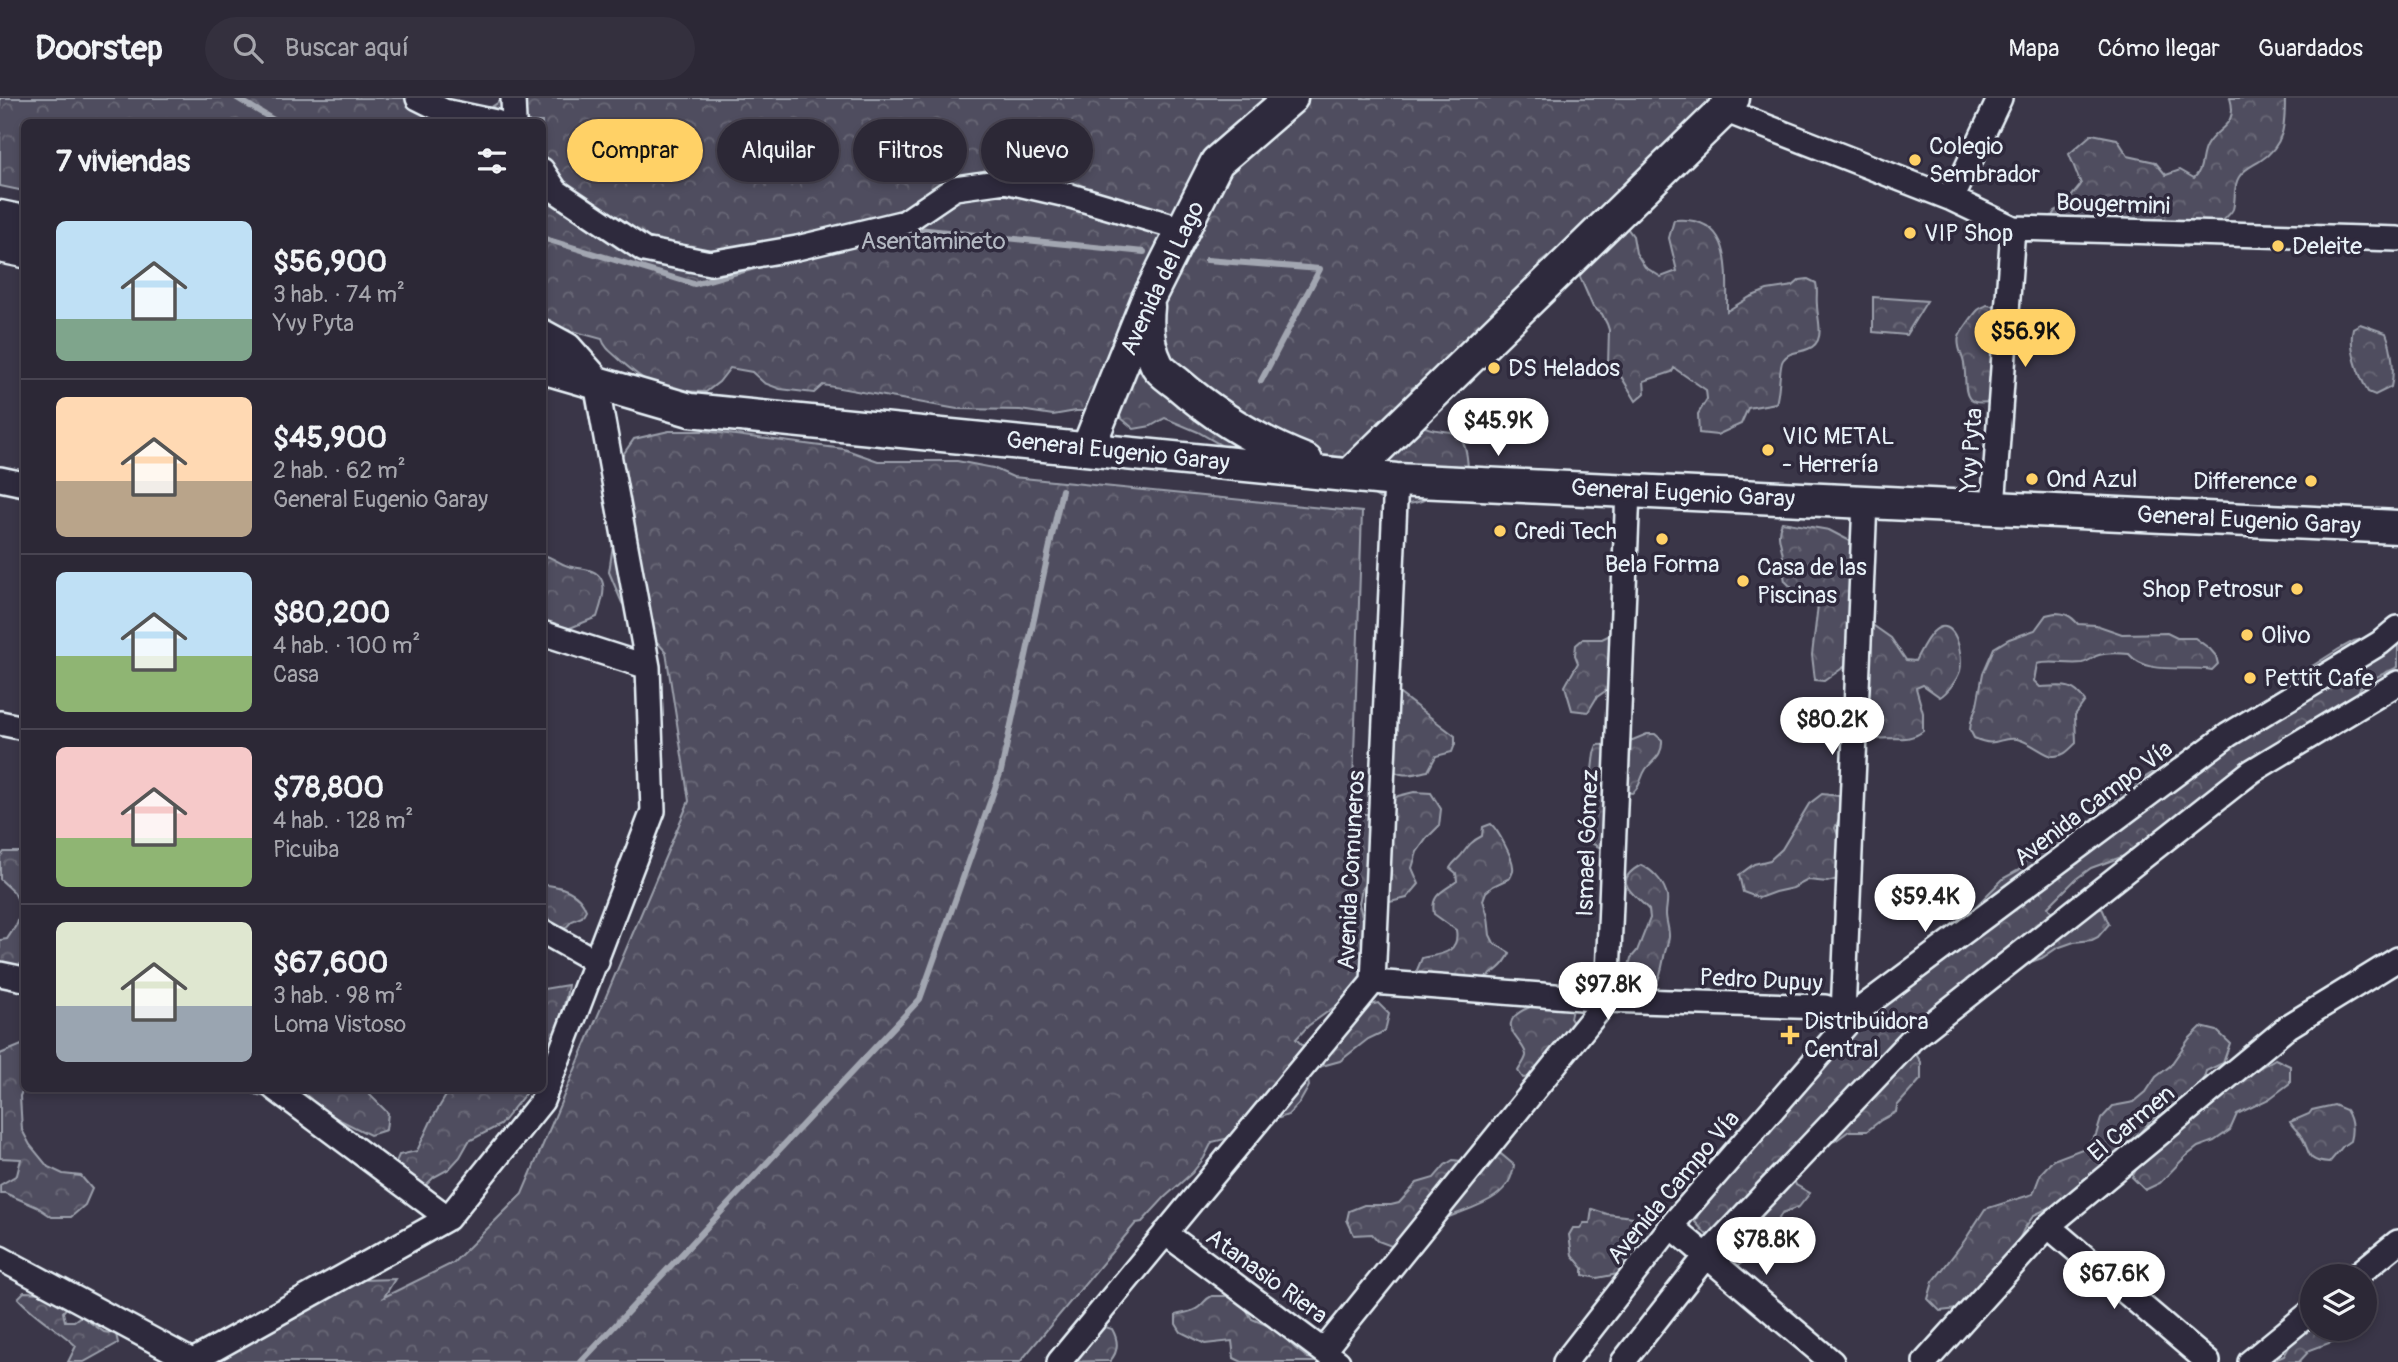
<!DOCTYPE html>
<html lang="es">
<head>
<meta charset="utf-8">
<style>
  body { margin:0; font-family:Pangolin,sans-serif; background:#34303e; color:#f1f3f6; height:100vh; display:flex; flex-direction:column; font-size:26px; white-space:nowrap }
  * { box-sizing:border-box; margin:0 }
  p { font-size:23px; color:#a6a6ad }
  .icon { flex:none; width:38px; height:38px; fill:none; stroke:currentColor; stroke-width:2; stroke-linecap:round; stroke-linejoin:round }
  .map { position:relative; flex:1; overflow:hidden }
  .panel { position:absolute; left:21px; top:21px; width:525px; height:973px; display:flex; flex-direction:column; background:#2c2836; border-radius:10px; box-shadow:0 4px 10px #0003,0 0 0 2px #484451 }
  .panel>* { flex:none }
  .banner { position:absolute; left:567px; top:21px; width:665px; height:63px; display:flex; gap:14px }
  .controls { position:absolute; left:2300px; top:1166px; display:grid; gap:14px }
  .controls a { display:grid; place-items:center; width:77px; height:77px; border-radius:50%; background:#2c2836; box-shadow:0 4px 10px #0003,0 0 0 2px #484451; font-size:35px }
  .price { position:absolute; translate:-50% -60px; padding:0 16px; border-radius:24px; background:#fff; color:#222; font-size:23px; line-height:46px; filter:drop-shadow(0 2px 4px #0008) }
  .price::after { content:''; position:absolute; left:50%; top:42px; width:21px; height:16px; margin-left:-10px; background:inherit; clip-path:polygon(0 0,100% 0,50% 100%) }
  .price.current { background:#ffd166; color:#111 }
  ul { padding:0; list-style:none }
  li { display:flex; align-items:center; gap:21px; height:175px; padding:0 35px }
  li+li { border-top:2px solid #484451 }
  li span { display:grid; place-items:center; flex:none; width:196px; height:140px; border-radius:10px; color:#555 }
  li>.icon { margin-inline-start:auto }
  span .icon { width:84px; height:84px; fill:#fffc; stroke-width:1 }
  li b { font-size:30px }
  h2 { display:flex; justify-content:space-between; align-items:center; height:84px; padding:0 35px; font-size:30px }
  .tag { padding:0 24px; border-radius:32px; background:#2c2836; box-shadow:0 4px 10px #0003,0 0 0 2px #484451; font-size:24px; line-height:63px }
  .tag.current { background:#ffd166; color:#111 }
  header { display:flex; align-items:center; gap:42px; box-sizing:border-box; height:98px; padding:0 35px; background:#2c2836; border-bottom:2px solid #484451 }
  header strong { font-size:33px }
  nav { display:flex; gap:38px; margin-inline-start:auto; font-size:24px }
  .search { width:490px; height:63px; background:#34303e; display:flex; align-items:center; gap:18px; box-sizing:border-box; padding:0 24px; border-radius:38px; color:#a6a6ad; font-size:26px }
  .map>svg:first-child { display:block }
  .forest { fill:url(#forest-crowns); stroke:#9ca0ac; stroke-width:2 }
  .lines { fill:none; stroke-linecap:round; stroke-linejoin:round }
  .stream { stroke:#a2a6b1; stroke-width:6 }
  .street-casing { stroke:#e8f1f8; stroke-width:28 }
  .secondary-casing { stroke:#e8f1f8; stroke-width:37 }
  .street { stroke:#2f2a3d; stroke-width:23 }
  .secondary { stroke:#2f2a3d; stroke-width:32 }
  .poi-dot { fill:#ffd166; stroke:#2f2a3d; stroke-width:2.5 }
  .labels { text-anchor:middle; stroke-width:7; stroke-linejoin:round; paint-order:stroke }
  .poi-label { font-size:24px; fill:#e8f1f8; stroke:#2f2a3d; text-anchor:start }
  .street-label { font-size:24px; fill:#e8f1f8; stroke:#2f2a3d }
  .park-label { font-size:24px; fill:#b3b8c2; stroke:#2f2a3d }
</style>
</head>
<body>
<header>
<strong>Doorstep</strong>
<div class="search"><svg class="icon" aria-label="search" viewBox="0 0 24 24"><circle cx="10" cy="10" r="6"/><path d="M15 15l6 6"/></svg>Buscar aquí</div>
<nav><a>Mapa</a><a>Cómo llegar</a><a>Guardados</a></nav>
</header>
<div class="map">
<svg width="2398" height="1264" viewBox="0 0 2398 1264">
  <defs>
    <pattern id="forest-crowns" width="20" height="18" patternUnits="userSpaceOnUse" patternTransform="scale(1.75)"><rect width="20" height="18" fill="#504e5f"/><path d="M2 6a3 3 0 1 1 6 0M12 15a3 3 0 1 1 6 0" fill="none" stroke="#696877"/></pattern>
  </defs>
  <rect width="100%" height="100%" fill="#3a3648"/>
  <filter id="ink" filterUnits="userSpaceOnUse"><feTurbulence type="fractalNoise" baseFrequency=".0143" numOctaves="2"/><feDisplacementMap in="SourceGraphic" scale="14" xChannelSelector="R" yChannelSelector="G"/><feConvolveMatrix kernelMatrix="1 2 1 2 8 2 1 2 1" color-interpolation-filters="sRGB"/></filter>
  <g filter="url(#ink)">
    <path class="forest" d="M0,0H409L481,16L505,0H1742L1622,123L1633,138L1636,155L1645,169L1661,179L1677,173L1669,140L1674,122C1733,117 1727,170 1727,213L1750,199L1767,192L1793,188L1800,182L1808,181L1816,185C1818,193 1816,199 1817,207C1817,221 1827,244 1808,251C1799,255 1789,253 1783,262C1779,267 1780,295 1776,305L1748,310L1741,326L1717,337L1699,335L1698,316L1707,301L1706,292L1674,270L1672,274L1644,283L1645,295L1636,303L1622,280L1608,267L1609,232L1607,226L1602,216L1593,209L1570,156L1554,154L1540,165L1520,196L1443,272L1412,290L1407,306C1410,311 1412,317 1415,321C1438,347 1468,311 1468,377C1435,400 1395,425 1363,386L1228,351L1198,334L1165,320L1151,328L1134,331L1121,320L1118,313H1076L1053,317L1020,312L957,311L823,287L814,295L780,291L764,285L752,274L730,270L719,284L706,294C663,293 652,291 620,262C613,255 605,251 602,241L543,225L542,24H24V93L0,88Z
      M2230,0H2285C2285,26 2285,47 2260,63C2252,68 2244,71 2239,79C2233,88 2236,101 2233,111C2229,121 2196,143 2186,149L2161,145L2117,146L2050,121L2055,113L2063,109L2080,88L2081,86L2069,56L2092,36L2117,41L2128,58L2155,64L2166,77L2180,72L2194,80C2204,71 2200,59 2206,48C2216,29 2239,29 2230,0Z
      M1873,199L1927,203L1906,237L1873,234Z
      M1987,207L1997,209L1993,303C1958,311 1968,288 1964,266C1963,258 1956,248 1959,239C1960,235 1974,216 1978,212C1980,210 1984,209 1987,207Z
      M2360,226L2386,235C2392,250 2395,274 2391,289L2375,297L2368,294C2359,278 2348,249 2353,230Z
      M669,333H705L844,351L878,363H957L993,370L1013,379L1362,414L1352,716H1368L1385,709L1398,698L1414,694L1431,695L1441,711L1439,728L1427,740L1417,754L1412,770L1419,786L1407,800L1390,804L1376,794L1373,777L1362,790L1359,806L1363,822V882L1337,907L1308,928L1296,941L1307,952L1362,909L1378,905L1389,916L1385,933L1368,941L1340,963L1322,968L1307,976L1309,988L1300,1004L1288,1017L1271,1023L1246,1040H1229L1212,1044L1204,1060L1192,1075L1165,1099L1142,1124L1136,1125L1020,1264H163L360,1182L395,1181L384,1199L453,1165L522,1096L689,703L666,554L622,505L609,474L614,440L615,368L634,341Z
      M1782,424L1829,432L1852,444L1867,523L1891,540L1906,562L1915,563C1920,554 1925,542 1933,534C1955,514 1964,558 1960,573C1957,582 1948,594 1940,599L1923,587L1916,590L1923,615V633C1906,647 1884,635 1865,644L1850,575L1844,569L1824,583L1815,582L1812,557L1818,507L1814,500L1797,495L1785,483C1783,475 1784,467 1783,459C1782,445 1775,438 1782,424Z
      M543,457C553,459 558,465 568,468C574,470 582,470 589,472C612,479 602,503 597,519L543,541Z
      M2055,515C2066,515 2071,518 2078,526L2096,527L2122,536L2167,535L2177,540H2195L2210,551L2216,558L2218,566L2212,572C2187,567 2147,578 2129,556C2119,555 2106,554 2096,558C2091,561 2088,564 2082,565C2067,567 2052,562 2037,566L2034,583L2040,589C2060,589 2072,583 2085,603L2075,617L2076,645C2069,652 2063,659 2053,658C2044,657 2031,644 2017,641C1998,638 1998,651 1974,640L1970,632L1971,624L1977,607L1983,575L1994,550L2009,541L2035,532L2046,517Z
      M1618,533L1634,543L1631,560L1611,589L1597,599L1588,614L1572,612L1565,588L1578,565L1575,557L1576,547L1583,541H1602Z
      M2371,539L2398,543V569L2374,580L2360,590L2353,606L2284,657L2260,684L2245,695L2214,712L2141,758H2124L2091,770L2076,781L2048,809L2056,823L2086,811L2102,810L2109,826L2098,839L2092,842L2074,844L2057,850L2042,860L2025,866L1923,940L1917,958L1921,964V981L1897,1008L1896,1014L1881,1022L1867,1033H1849L1835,1043L1817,1047L1790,1071L1796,1087L1810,1095L1799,1109L1782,1115L1766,1144L1754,1156L1739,1167L1722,1166L1721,1148L1707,1137L1695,1124L1715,1076L1986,798L2004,780L2019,772L2040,745L2069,729L2086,727L2124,693L2152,675L2183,662L2309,570L2339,551L2354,543Z
      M1400,596L1455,638V646L1452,654L1436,658L1428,673C1412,676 1401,681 1388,669L1391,597Z
      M1647,636H1655L1662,642C1663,657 1654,661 1646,671C1640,680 1641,689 1632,695L1621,693L1610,746L1601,750L1593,746L1592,720L1586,715L1585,688L1592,672L1594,655L1597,647L1623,646Z
      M1822,696L1839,698L1842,714L1835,730L1848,762L1845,779L1827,784L1808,782L1793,790L1775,794L1759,800L1743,794L1739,777L1754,766L1770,762L1782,751L1809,706Z
      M1491,726C1498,732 1513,760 1513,769C1514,774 1512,775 1510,780L1493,788L1486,794L1483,802L1488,819L1490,837L1494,845L1510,855C1505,867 1490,880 1477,882C1464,885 1435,880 1420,879L1417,872L1422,860C1440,856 1460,856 1456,832L1434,816C1430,796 1444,793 1457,783L1456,775L1450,770C1454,763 1459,761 1463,755C1469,747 1472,743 1482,738L1483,729Z
      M4,754H24V867L0,866V842L7,841L17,826L22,810L14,794L0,781V759Z
      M1641,767C1652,772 1662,782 1666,794C1669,801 1666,808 1666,816C1666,823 1669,830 1669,838C1669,845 1665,851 1664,859C1661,875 1657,904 1633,886L1629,868L1631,860L1637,853L1650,820L1649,812C1636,797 1609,784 1641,767Z
      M542,787C560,787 580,794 586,812L582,819L572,823L560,836L543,827Z
      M568,887C565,917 549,941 543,970V891Z
      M1535,907H1565L1572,911L1570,920L1575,928L1531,979L1523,980L1518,973C1520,969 1525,963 1526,958C1528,944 1485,925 1535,907Z
      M2201,929L2217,933L2230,945L2223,965L2206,973L2201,989C2227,982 2252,976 2275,961L2290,968V985L2269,1001L2237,1016L2230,1032L2214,1043L2198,1049L2185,1059L2160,1085L2145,1092L2132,1079L2141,1063L2156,1054L2169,1043V1014L2152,1021L2128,1048L2068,1105L2051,1109L2034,1117L2024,1131L2017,1146L1958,1211L1940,1213L1928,1201L1933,1184L1965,1142L1985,1111L2033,1096L2041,1075L2053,1062L2085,1050L2096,1037L2101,1021L2113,1008L2134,1004L2146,994L2156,979L2170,968L2189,941Z
      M24,946V989L20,998L22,1032L30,1047L48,1069L63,1076L81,1078L92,1091L85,1107L71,1119H52L37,1109L5,1095H0V1087L17,1077L21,1061L0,1060V956Z
      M241,991H364L388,1015L386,1032L370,1037L324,1014L258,997Z
      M450,991H529L500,1027L469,1043L460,1059L449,1071L434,1079L422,1091L392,1073L399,1057L417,1053L432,1021Z
      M2334,1007L2346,1012C2352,1021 2353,1032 2350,1043L2343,1048L2329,1065C2304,1063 2312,1055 2301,1038C2298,1033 2293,1030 2290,1024L2309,1016L2312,1012Z
      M1501,1056L1514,1067C1510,1104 1469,1109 1442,1122C1425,1130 1410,1140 1394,1149L1378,1143L1372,1136L1354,1137L1347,1122L1349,1113L1364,1107H1391L1399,1105L1417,1085L1434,1080L1445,1067L1453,1062L1461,1063L1463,1072L1446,1091L1431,1099L1433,1107L1492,1057Z
      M1592,1111L1607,1116L1633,1119L1635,1121L1637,1119C1640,1124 1639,1133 1644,1142C1639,1149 1628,1152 1621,1158L1627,1168L1623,1175L1597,1180L1583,1177V1170L1572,1157L1569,1137L1573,1130H1580L1584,1125H1590Z
      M24,1194C39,1194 57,1198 68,1208L63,1214L65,1223H74L81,1218L104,1234L116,1236L118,1245L84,1264H68L76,1248C58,1231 35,1219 18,1200Z
      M1212,1198H1228L1236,1201L1243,1206L1252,1221L1276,1231L1295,1250L1308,1260L1316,1261L1320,1264H1242L1234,1260L1232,1243L1205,1246L1181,1234L1176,1226V1217C1183,1215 1193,1214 1199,1209C1204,1205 1205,1201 1212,1198Z
      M2312,1225V1230H2363L2359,1234L2310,1252L2299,1264H2270L2284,1258L2294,1240Z
      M1099,1227L1112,1231C1119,1243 1119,1253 1110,1263L1064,1264Z"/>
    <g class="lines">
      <path class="stream" d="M237,0L277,24
        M908,130L1144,154
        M542,140L694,186L765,166
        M1207,162L1320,171L1261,283
        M581,1264L920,901L1001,673L1062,392"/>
      <g class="street-casing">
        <path id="street" d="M418,0L444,13L496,24
          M513,0L514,24
          M1724,12L1952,101L2013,130L2398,141
          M542,72L556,93L644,152L710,165L797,150L905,124L955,90L1005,83L1071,98L1183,131
          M1952,101L2000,0
          M0,381L24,386
          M1993,410L2013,130
          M542,535L648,569
          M0,625L24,630
          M542,833L597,864
          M0,876L24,881
          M1373,884L1607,902L1825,909L1852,919
          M1843,916L1865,404
          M274,990L448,1120
          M1671,1128L1832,1264
          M2048,1128L2208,1264
          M1165,1135L1338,1264
          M0,1160L192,1263
          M2356,1178L2398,1144
          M1324,1252L1607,902L1628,393
          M191,1264L448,1120L542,1003L653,713L648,569L596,285
          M1059,1264L1373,884L1396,382
          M1565,1264L1671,1128L1858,913L2228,637L2380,545L2398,530
          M1623,1264L1706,1158L1911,942L2252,673L2398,585
          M1925,1264L2048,1128L2289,928L2398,861
          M2250,1264L2312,1213"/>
      </g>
      <g class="secondary-casing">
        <path id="secondary" d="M0,119L24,124
          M0,148L24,153
          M1148,209C1146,228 1148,249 1157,267C1161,274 1171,280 1177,285C1215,318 1260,345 1306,363
          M542,238L566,251L595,284
          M542,269L690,312L1396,382L2398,429
          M1088,350L1148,201L1217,64L1291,0
          M1351,376L1724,12L1733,0"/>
      </g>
      <use href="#street" class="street"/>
      <use href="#secondary" class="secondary"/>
    </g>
  </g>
  <g class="poi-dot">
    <circle cx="1915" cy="62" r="7"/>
    <circle cx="1910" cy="135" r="7"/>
    <circle cx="2278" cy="148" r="7"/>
    <circle cx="1494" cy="270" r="7"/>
    <circle cx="1768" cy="352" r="7"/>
    <circle cx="2032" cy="381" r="7"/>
    <circle cx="2311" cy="383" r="7"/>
    <circle cx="1500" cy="433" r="7"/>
    <circle cx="1662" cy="441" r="7"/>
    <circle cx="1743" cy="483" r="7"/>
    <circle cx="2297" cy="491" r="7"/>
    <circle cx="2247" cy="537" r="7"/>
    <circle cx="2250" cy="580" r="7"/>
    <path d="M1786.5 926.5h7v7h7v7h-7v7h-7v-7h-7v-7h7z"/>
  </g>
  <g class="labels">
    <g class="poi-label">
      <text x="1929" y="56">Colegio<tspan x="1929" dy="28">Sembrador</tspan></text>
      <text x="1924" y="143">VIP Shop</text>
      <text x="2292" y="156">Deleite</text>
      <text x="1508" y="278">DS Helados</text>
      <text x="1782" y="346">VIC METAL<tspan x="1782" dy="28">- Herrería</tspan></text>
      <text x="2046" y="389">Ond Azul</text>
      <text x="2297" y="391" text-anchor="end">Difference</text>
      <text x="1514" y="441">Credi Tech</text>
      <text x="1662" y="474" text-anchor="middle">Bela Forma</text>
      <text x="1757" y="477">Casa de las<tspan x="1757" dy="28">Piscinas</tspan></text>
      <text x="2283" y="499" text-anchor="end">Shop Petrosur</text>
      <text x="2261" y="545">Olivo</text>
      <text x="2264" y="588">Pettit Cafe</text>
      <text x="1804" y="931">Distribuidora<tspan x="1804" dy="28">Central</tspan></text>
    </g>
    <g class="street-label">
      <text transform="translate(2113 106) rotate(2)" y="8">Bougermini</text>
      <text transform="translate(1162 180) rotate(-65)" y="8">Avenida del Lago</text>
      <text transform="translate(1971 352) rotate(-86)" y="8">Yvy Pyta</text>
      <text transform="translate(1118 353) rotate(6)" y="8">General Eugenio Garay</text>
      <text transform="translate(1683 395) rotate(3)" y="8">General Eugenio Garay</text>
      <text transform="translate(2249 422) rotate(3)" y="8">General Eugenio Garay</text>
      <text transform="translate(2093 705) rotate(-37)" y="8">Avenida Campo Vía</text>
      <text transform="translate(1587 745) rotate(-88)" y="8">Ismael Gómez</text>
      <text transform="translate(1351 772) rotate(-87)" y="8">Avenida Comuneros</text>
      <text transform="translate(1761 882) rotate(3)" y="8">Pedro Dupuy</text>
      <text transform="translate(2131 1025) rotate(-40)" y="8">El Carmen</text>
      <text transform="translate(1673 1089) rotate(-50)" y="8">Avenida Campo Vía</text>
      <text transform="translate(1267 1178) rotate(36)" y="8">Atanasio Riera</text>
    </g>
    <g class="park-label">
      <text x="933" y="151">Asentamineto</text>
    </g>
  </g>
</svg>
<div class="controls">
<a><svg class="icon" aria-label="layers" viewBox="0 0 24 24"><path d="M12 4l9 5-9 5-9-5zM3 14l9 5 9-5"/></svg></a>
</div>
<b class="price current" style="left:2025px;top:271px">$56.9K</b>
<b class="price" style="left:1498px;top:360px">$45.9K</b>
<b class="price" style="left:1832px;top:659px">$80.2K</b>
<b class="price" style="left:1925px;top:836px">$59.4K</b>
<b class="price" style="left:1608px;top:924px">$97.8K</b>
<b class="price" style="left:1766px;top:1179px">$78.8K</b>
<b class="price" style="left:2114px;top:1213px">$67.6K</b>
<div class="banner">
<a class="tag current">Comprar</a>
<a class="tag">Alquilar</a>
<a class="tag">Filtros</a>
<a class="tag">Nuevo</a>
</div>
<section class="panel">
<h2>7 viviendas<svg class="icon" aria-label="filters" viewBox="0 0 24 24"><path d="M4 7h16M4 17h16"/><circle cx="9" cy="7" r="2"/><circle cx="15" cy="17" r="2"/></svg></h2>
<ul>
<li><span style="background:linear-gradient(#bfe0f5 70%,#7fa58c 0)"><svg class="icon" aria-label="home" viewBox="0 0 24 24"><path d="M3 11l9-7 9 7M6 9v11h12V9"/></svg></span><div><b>$56,900</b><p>3 hab. · 74 m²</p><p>Yvy Pyta</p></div></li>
<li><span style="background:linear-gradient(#ffd9b3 60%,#b9a48a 0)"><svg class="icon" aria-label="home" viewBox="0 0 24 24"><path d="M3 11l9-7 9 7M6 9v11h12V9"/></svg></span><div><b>$45,900</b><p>2 hab. · 62 m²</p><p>General Eugenio Garay</p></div></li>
<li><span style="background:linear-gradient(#bfe0f5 60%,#8fb573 0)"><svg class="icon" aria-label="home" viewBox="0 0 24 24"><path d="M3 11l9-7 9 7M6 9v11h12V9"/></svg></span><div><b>$80,200</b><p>4 hab. · 100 m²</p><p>Casa</p></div></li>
<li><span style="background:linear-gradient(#f6c9c9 65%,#8fb573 0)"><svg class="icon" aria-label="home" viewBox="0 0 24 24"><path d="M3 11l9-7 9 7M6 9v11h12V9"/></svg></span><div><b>$78,800</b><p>4 hab. · 128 m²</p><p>Picuiba</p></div></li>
<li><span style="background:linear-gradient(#dfe7d0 60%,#9aa5b1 0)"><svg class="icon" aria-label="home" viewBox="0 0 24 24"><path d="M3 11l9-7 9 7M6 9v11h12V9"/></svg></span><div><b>$67,600</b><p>3 hab. · 98 m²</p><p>Loma Vistoso</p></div></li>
</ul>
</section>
</div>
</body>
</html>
